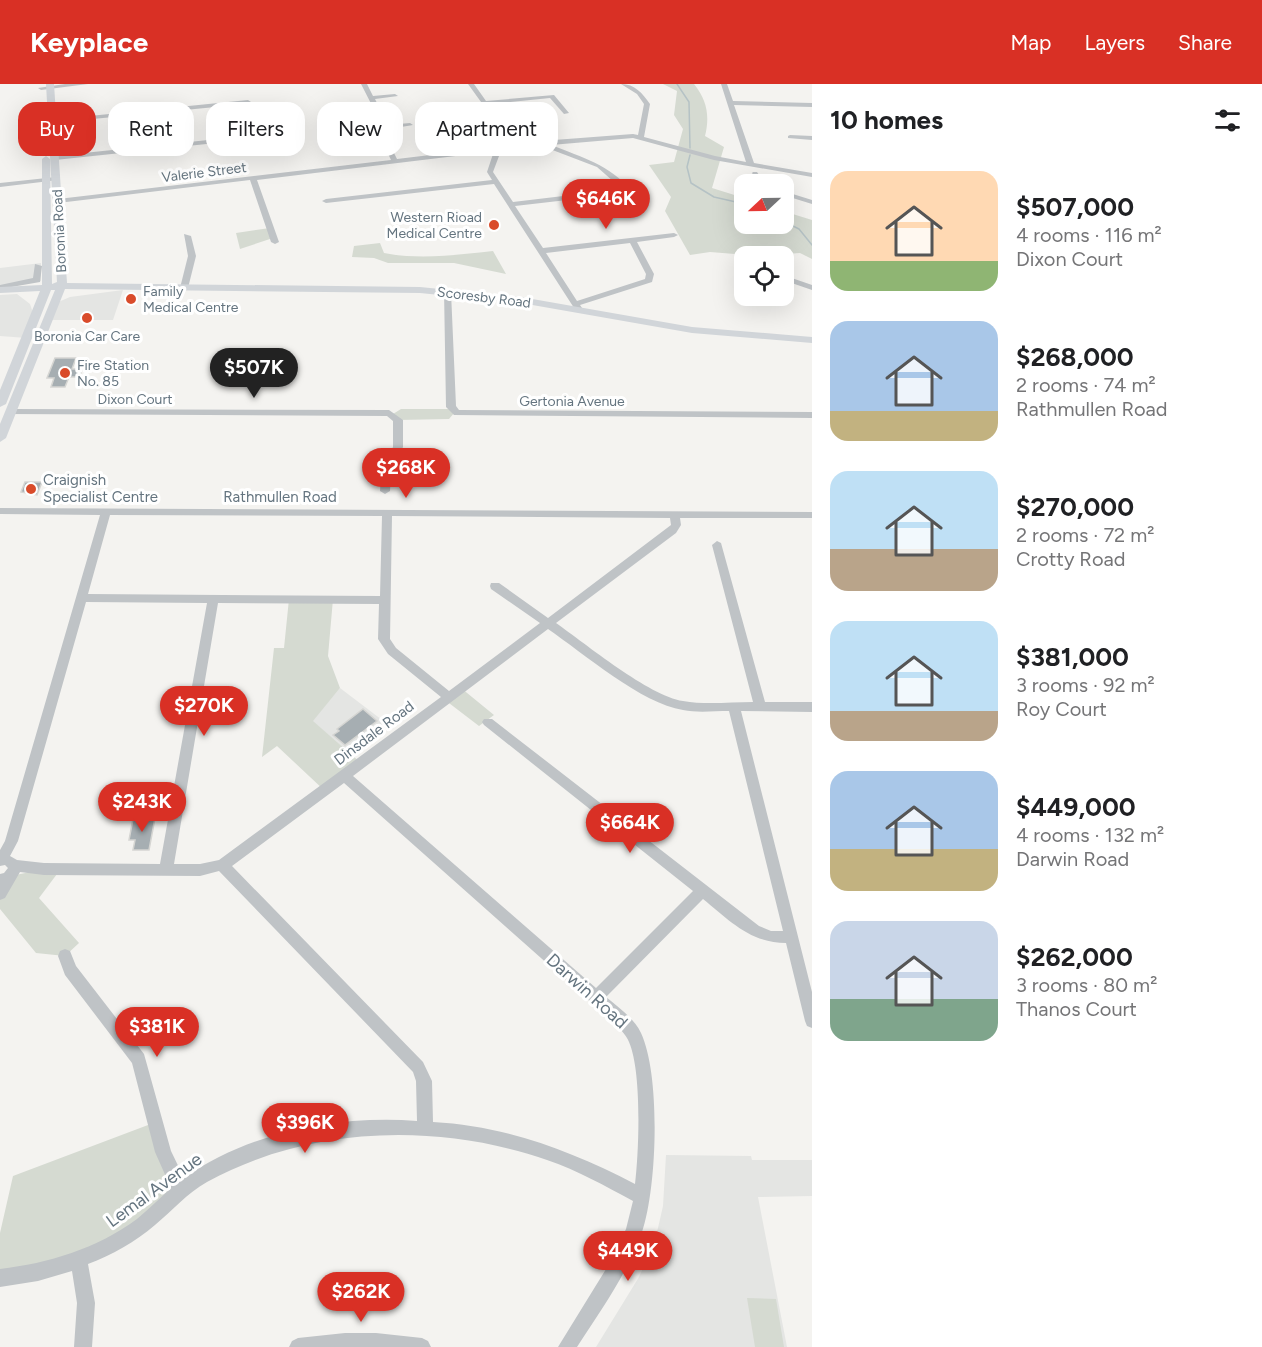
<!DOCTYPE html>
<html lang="en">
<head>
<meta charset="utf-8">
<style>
  body { margin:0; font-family:Figtree,sans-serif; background:#f2f2f2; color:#202124; height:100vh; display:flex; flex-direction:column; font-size:22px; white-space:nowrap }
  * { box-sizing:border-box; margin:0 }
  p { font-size:20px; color:#757577 }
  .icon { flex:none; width:33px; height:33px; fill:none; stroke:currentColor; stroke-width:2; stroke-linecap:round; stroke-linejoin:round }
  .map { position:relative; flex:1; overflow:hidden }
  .drawer { display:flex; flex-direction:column; background:#fff; width:450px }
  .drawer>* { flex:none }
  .top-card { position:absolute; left:18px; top:18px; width:570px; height:54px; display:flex; gap:12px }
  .needle { width:39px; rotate:248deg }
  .tools { position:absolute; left:734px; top:90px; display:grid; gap:12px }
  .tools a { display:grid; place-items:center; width:60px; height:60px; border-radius:12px; background:#fff; box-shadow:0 6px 24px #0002; font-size:30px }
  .price { position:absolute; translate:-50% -51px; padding:0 14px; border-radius:21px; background:#d93025; color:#fff; font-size:20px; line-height:39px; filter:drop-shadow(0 2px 3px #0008) }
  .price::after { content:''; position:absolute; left:50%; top:36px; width:18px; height:14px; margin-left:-9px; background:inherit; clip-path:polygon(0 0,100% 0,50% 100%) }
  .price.selected { background:#222; color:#fff }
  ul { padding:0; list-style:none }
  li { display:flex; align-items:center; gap:18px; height:150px; padding:0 18px }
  li span { display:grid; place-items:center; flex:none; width:168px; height:120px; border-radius:18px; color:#555 }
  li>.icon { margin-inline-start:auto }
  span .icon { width:72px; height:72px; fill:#fffc; stroke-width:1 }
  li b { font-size:26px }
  h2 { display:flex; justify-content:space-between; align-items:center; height:72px; padding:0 18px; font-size:26px }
  .pill { padding:0 21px; border-radius:18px; background:#fff; box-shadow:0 6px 24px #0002; font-size:21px; line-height:54px }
  .pill.selected { background:#d93025; color:#fff }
  header { display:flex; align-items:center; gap:36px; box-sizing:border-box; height:84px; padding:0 30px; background:#d93025; color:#fff }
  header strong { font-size:28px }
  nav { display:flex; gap:33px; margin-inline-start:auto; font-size:21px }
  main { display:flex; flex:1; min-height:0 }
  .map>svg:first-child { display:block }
  .built { fill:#e4e5e3 }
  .green { fill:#d5dad1 }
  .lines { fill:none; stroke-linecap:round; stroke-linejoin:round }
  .stream { stroke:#b5c2c5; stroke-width:1.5 }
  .building { fill:#a6aeb2; stroke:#d5d5d2; stroke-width:1.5 }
  .minor { fill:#bfc3c6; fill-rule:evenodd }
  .major { fill:#d1d5d9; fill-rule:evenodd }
  .poi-dot { fill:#d94b2a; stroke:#fff; stroke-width:2 }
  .labels { text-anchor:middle; stroke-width:6; stroke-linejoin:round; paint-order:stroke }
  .far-street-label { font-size:14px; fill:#64747f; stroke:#fff }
  .far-poi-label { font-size:14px; fill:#64747f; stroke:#fff; text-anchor:start }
  .poi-label { font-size:15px; fill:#64747f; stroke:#fff; text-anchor:start }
  .street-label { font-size:15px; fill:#64747f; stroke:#fff }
  .near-street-label { font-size:18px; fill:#64747f; stroke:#fff }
</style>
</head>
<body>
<header>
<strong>Keyplace</strong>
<nav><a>Map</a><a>Layers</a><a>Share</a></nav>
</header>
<main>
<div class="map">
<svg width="812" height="1263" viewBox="0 0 812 1263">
  <rect width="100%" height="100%" fill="#f4f3f0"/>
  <path class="built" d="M41,179V197L0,203V184Z
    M123,206L113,236H48L56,219L70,213Z
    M17,210L30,220L35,235L27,254L0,252V211Z
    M340,604L390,642L352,671L312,637Z
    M666,1071L751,1072L752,1076H812V1112L758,1113L787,1263H596L639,1193L655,1157L663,1122Z"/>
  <path class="green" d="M663,0H694C707,16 710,32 705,52L724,63L712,104L744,114V140H783V127L812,136V175L800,169L760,172L710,168L690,171L665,127L671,113L649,81L674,78L683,45L674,31L677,7Z
    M270,144L273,154L240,165L236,149Z
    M380,159L384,169C420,176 456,171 493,167L506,190L454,179H388L374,174L352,173L354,162Z
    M401,325H451L455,328L449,335L398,336L393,330Z
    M289,515H333L328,572L340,604L313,637L361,679L325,707L277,662L262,673L274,564H284Z
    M461,604L494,631L479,642L445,616Z
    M44,785L60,786L39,814L79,859L65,872L36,869L0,825V810L11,792Z
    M156,1038L181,1107L123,1154L0,1194V1149L13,1092Z
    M747,1214L776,1215L784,1263H755Z"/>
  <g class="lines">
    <path class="stream" d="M677,0L689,18L690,64
      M690,71L687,83L691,99L714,113L736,118L744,123
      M783,137L799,145L812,161"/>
  </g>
  <path class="building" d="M55,274H76L72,285H82L80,293H69L65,303H51L54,294H47Z
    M25,398H42L37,411L21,408Z
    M363,625L377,637L345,661L333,651L339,647L337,645Z
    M138,734H155L149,766H133L135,756H129L133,735Z"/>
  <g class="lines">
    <path class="minor" d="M65,0H88L41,6L38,4Z
      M361,0H367L373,12L395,10L398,12L375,15L388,41L410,39L413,41L389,45L388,57L397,75L472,66H495L502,47L468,0H474L486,17L554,11L569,29L564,30L550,14L489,20L508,47L503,60L633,50L638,51L644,20L637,10L621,0C635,0 642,9 650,20L644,53L715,72L746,78L721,0H727L733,17L812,19V23L734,21L754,79L812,89V93L714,76L633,54L551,61C584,74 608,80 632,107L628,109L515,122L543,164L674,149L678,151L674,153L637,158L654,190L652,198L580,221L584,227L580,229L576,227L494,100L326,119L322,117L326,115L492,96L487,88L493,70H472L257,96L279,158L275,160L271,158L250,96L58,119L54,117L58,115L391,76L382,57L383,43ZM542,62L597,83L622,105L513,118L493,88L502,64ZM630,159L646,190L645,195L577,217L546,169Z
      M248,16L251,18L263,54L55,76L52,74L55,72L257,51L246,20L52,39L49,37L50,36Z
      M790,51L812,52V56L788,54V52Z
      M753,88H757L765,100H759L752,89Z
      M56,93L60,95L58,96L0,103V99Z
      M783,107L812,116V120L783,111Z
      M184,150L191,152L196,172L188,204L184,206L180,204L188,172Z
      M35,180L42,182L40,198L0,205V201L33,194Z
      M738,190H744V194H738Z
      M783,191L812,201V206L783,196Z
      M444,206L451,208L456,322L459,326L812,328V334L454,331L446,323Z
      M10,325L389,326L403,336V363L391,388L390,407L385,410L380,407L381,388L393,363V337L387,332L7,330V326Z
      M0,424L812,428V434H680L681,441L676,449L556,539C586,560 649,612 683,617C705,621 730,618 753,618L712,461L717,457L721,459L765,618H812V628L741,627L812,908V944L807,942L805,937L786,859C750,859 729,836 703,815L606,913C619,924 634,934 641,949C661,992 657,1104 642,1148C627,1190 601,1226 577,1263H558L611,1177L626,1145L633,1117C605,1102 577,1086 547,1076C437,1038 309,1042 207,1098C187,1109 172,1127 155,1141C135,1158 112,1171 88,1180L95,1219L92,1263H74L77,1219L72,1187L38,1197L0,1203V1185C49,1179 96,1165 137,1135C149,1125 160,1114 171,1104L155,1068L132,979L65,891L58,872L60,867L65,865L70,867L76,882L144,970L171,1067L184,1094C249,1048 338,1031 417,1037L416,997L413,988L219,787L200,792L44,791L20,788L5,814L0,816V790L4,789L8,784L5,781L0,782V766L5,757L100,431L0,430ZM110,431L382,432L380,512L88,510ZM392,432L670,434L671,441L548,534L499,499H491L490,502L491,505L540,539L449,607L396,564L390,555ZM86,518L207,519L160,780L44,779L17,776L10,772L18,757ZM218,519L379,520L378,555L388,570L441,613L219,776L200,780H174ZM548,545C583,569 642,620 683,626C697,629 714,627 729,627L783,847H771L759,842L492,635H484L482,638L484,641L693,807L596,904L353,692ZM344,699L612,937C618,943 626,950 629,958C642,988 639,1067 635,1100C571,1067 506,1042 433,1038L432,997L423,978L232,782Z
      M345,1249H376L422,1254L428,1257L431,1263H289L292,1257L298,1254Z"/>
    <path class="major" d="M46,0H54L67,199L420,203L521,213L692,243L812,253V259L692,249L521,219L420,209L65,205L6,354L0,358V340L55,206H51L6,320L0,323V306L40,207L0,209V203L42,201V75L46,72L50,75L52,200L57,198Z"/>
  </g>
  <g class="poi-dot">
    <circle cx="494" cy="141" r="6"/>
    <circle cx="131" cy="215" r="6"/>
    <circle cx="87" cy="234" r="6"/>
    <circle cx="65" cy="289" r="6"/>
    <circle cx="31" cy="405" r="6"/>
  </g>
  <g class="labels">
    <g class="far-street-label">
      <text transform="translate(204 88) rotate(-7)" y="5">Valerie Street</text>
      <text transform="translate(59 147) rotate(-93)" y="5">Boronia Road</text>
      <text transform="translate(484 213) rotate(7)" y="5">Scoresby Road</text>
      <text x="135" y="320">Dixon Court</text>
      <text x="572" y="322">Gertonia Avenue</text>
    </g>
    <g class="far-poi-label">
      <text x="482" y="138" text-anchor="end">Western Rioad<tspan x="482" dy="16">Medical Centre</tspan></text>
      <text x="143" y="212">Family<tspan x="143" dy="16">Medical Centre</tspan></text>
      <text x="87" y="257" text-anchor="middle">Boronia Car Care</text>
      <text x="77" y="286">Fire Station<tspan x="77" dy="16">No. 85</tspan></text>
    </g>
    <g class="poi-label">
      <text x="43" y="401">Craignish<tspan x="43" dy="17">Specialist Centre</tspan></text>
    </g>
    <g class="street-label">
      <text x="280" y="418">Rathmullen Road</text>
      <text transform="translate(374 649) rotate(-37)" y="5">Dinsdale Road</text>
    </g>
    <g class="near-street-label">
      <text transform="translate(587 907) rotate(42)" y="6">Darwin Road</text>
      <text transform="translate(154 1106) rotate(-36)" y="6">Lemal Avenue</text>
    </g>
  </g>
</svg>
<div class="tools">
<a><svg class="needle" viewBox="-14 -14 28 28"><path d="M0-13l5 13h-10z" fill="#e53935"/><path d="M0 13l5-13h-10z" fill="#757577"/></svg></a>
<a><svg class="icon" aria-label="locate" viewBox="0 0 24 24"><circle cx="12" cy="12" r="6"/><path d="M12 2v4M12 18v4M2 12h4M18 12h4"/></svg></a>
</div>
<b class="price" style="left:606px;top:146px">$646K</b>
<b class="price selected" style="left:254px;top:315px">$507K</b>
<b class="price" style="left:406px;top:415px">$268K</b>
<b class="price" style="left:204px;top:653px">$270K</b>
<b class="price" style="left:142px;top:749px">$243K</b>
<b class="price" style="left:630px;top:770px">$664K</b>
<b class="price" style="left:157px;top:974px">$381K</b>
<b class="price" style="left:305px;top:1070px">$396K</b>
<b class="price" style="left:628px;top:1198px">$449K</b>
<b class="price" style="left:361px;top:1239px">$262K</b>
<div class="top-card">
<a class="pill selected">Buy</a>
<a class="pill">Rent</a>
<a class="pill">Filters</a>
<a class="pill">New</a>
<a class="pill">Apartment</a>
</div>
</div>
<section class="drawer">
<h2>10 homes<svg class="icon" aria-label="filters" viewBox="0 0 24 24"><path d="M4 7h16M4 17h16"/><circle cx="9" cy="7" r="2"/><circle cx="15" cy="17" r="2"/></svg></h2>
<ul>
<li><span style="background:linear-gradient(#ffd9b3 75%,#8fb573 0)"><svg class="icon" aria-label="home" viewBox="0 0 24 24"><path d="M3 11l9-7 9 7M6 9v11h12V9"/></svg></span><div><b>$507,000</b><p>4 rooms · 116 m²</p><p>Dixon Court</p></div></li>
<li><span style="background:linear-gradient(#a9c7e8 75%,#c2b280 0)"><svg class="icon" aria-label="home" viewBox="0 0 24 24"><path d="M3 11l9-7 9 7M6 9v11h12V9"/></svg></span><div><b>$268,000</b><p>2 rooms · 74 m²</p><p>Rathmullen Road</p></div></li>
<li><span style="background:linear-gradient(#bfe0f5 65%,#b9a48a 0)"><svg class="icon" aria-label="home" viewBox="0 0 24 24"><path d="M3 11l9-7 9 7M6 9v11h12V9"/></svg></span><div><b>$270,000</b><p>2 rooms · 72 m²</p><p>Crotty Road</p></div></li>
<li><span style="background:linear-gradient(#bfe0f5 75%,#b9a48a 0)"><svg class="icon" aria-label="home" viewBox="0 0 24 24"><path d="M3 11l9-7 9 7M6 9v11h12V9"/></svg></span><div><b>$381,000</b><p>3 rooms · 92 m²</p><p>Roy Court</p></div></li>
<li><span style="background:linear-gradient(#a9c7e8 65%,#c2b280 0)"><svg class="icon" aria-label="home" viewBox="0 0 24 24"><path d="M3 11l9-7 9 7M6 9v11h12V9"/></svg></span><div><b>$449,000</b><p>4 rooms · 132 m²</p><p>Darwin Road</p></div></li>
<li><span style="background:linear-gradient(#c9d6e8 65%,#7fa58c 0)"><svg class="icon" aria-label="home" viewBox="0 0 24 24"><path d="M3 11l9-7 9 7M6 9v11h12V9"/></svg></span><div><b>$262,000</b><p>3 rooms · 80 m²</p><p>Thanos Court</p></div></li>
</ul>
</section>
</main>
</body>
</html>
